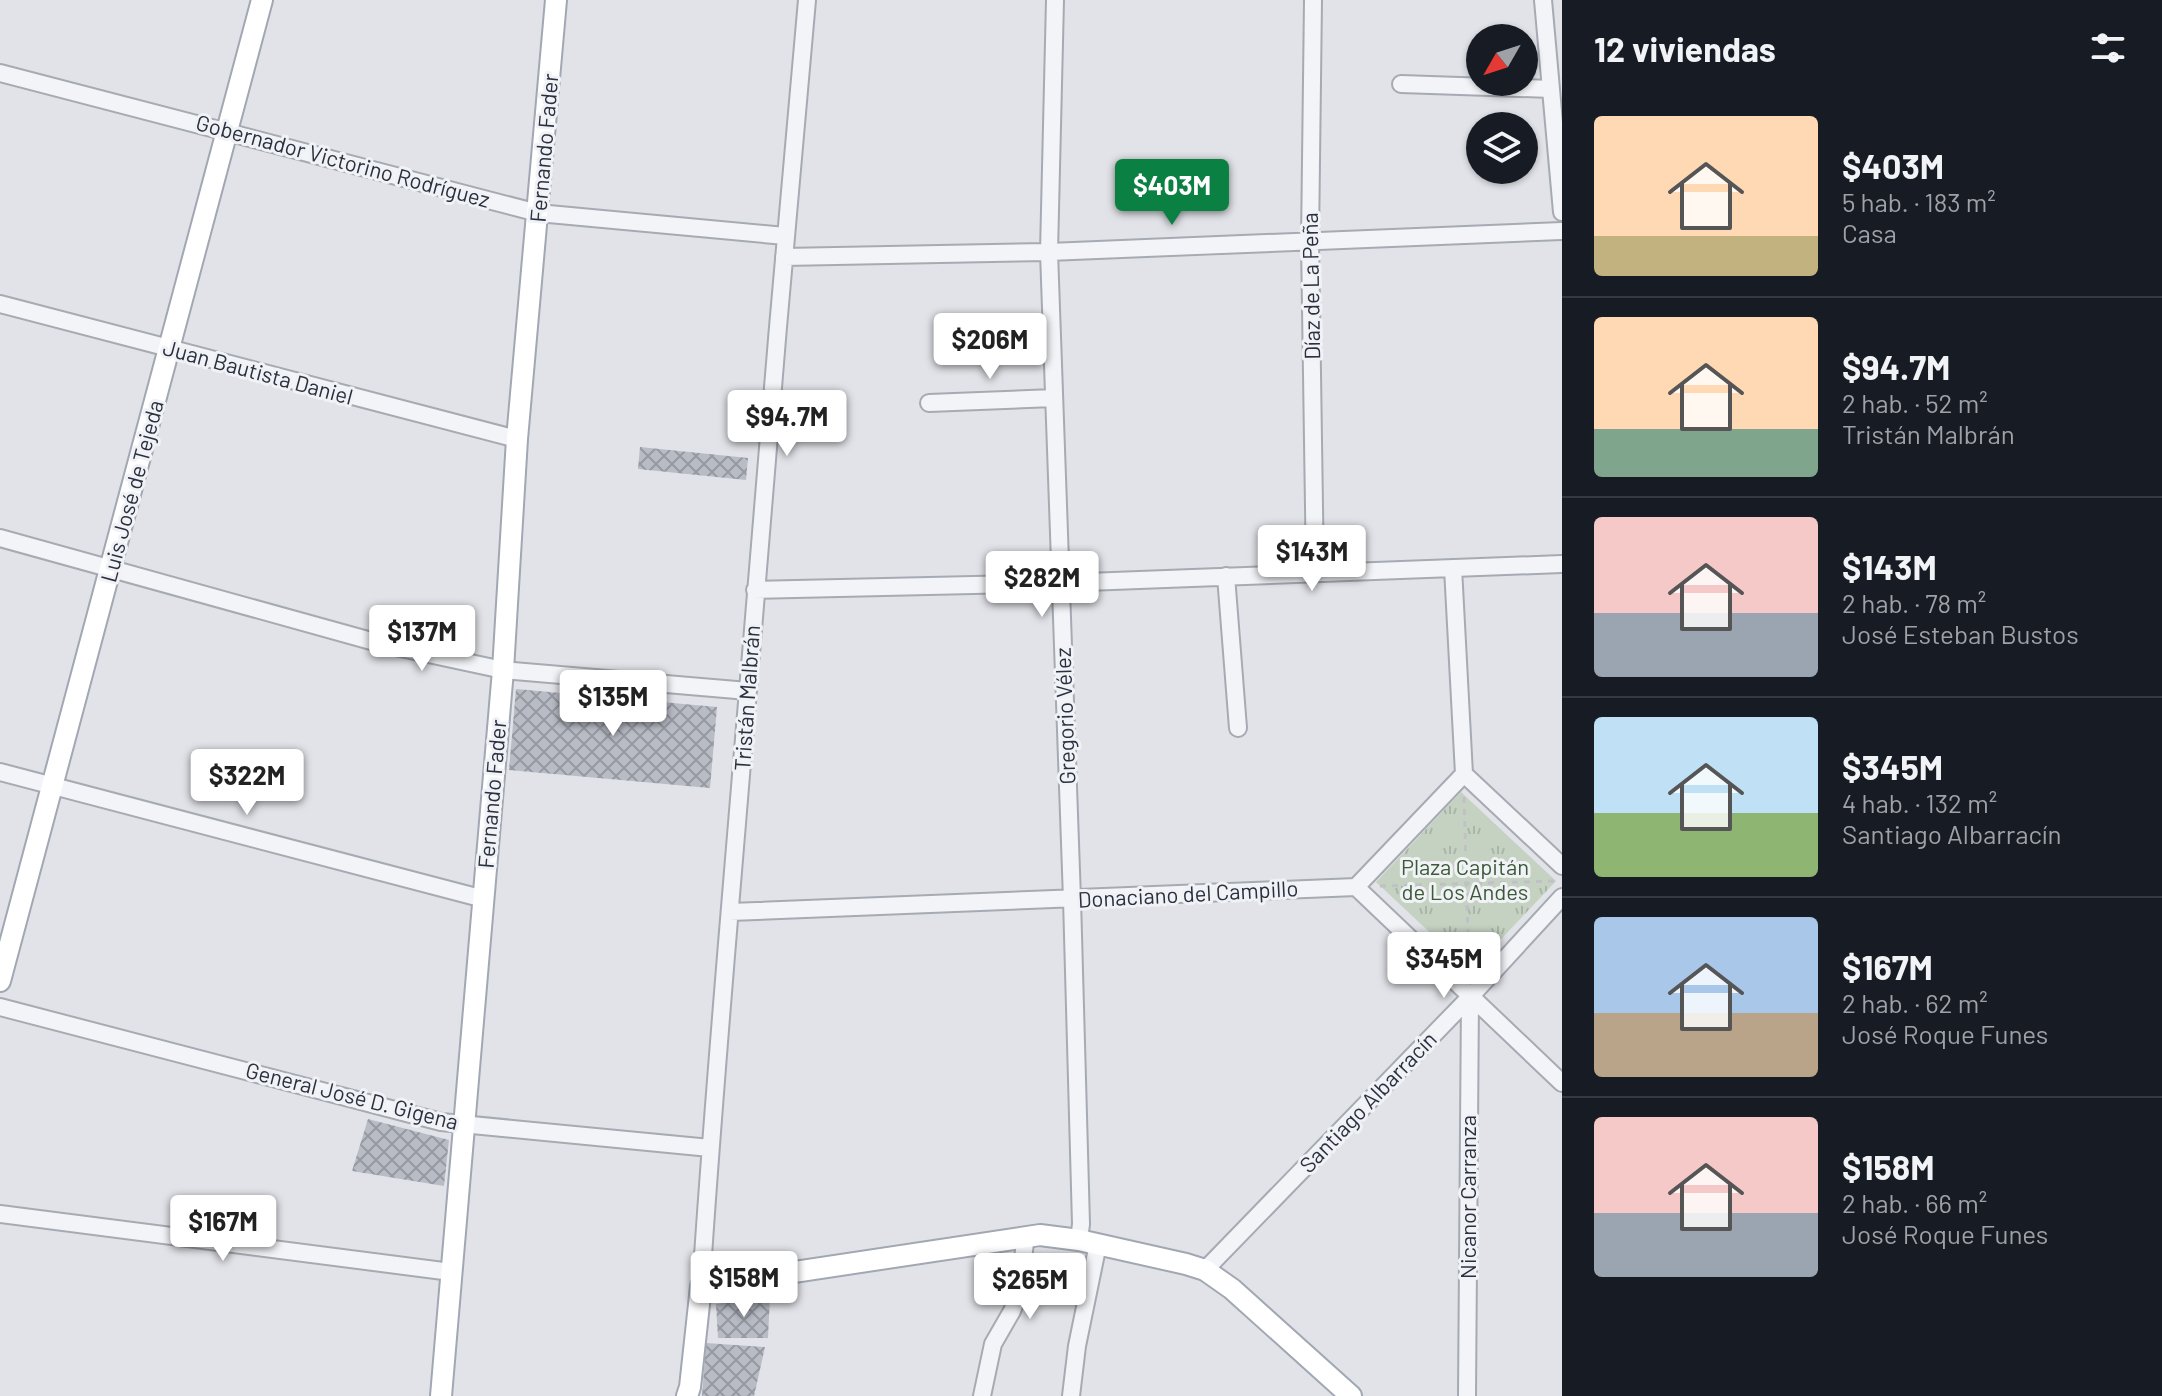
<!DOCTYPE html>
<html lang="es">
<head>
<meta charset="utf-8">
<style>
  body { margin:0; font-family:Barlow,sans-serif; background:#20242c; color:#f1f3f6; height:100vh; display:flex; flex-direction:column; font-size:30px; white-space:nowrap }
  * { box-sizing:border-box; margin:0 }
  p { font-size:26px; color:#9ea1a6 }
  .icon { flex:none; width:44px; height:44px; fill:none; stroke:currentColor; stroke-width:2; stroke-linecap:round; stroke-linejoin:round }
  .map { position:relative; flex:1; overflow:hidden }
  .side { display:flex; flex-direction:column; background:#171b24; width:600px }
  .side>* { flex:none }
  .needle { width:52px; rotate:231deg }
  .tools { position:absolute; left:1466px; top:24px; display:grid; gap:16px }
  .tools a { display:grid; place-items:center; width:72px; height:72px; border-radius:50%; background:#171b24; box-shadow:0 2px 6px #0004; font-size:40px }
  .price { position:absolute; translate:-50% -68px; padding:0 18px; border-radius:8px; background:#fff; color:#222; font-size:26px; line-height:52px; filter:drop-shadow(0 2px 4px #0008) }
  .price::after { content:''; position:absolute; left:50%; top:48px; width:24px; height:18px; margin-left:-12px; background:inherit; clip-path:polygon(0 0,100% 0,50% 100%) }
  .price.active { background:#0b8043; color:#fff }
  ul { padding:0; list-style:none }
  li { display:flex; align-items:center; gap:24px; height:200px; padding:0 32px }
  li+li { border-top:2px solid #363941 }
  li span { display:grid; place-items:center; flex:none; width:224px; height:160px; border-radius:8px; color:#555 }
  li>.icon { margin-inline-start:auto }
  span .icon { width:96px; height:96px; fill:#fffc; stroke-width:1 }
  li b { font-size:34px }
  h2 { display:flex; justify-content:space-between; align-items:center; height:96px; padding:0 32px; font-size:34px }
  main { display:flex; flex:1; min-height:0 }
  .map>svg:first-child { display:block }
  .park { fill:url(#park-tufts) }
  .building { fill:url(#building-cross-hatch) }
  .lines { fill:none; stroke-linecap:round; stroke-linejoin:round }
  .minor-casing { stroke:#a6aab2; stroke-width:20 }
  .major-casing { stroke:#a1a7b3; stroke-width:24 }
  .path { stroke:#bfc1c7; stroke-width:3; stroke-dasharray:6 6; stroke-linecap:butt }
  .minor { stroke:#f3f4f7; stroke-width:16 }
  .major { stroke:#fff; stroke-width:20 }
  .labels { text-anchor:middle; stroke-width:6; stroke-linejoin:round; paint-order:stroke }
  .street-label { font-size:22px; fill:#2a303f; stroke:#f0f2f6 }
  .park-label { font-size:22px; fill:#3c5939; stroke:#f0f2f6 }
</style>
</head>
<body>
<main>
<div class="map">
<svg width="1562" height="1396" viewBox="0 0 1562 1396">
  <defs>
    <pattern id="park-tufts" width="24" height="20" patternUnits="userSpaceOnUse" patternTransform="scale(2)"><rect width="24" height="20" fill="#c5d2c2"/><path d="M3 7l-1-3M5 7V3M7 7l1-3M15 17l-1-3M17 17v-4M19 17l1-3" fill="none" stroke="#a9b5a8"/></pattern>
    <pattern id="building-cross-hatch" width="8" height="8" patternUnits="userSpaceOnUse" patternTransform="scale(2)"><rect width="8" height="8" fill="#b8bcc5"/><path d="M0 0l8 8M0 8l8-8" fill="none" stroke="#9699a1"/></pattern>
  </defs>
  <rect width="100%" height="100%" fill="#e1e3e8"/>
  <path class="park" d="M1461,792L1556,881L1471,971L1376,882Z"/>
  <path class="building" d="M640,447L748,458L746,480L638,469Z
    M516,689L717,707L710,788L509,770Z
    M368,1119L449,1140L444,1186L352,1171Z
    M770,1296L768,1338H718L716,1304Z
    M706,1343L765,1347L754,1396H702Z"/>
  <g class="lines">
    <g class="minor-casing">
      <path id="minor" d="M1055,0L1049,252L1072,899L1081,1224L1079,1240
        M1313,0L1310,241L1315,573
        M1543,0L1562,212
        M0,73L538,213L785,236
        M1401,84L1551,89
        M784,257L1049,252L1562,231
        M0,304L517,439
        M929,403L1054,398
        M0,538L382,644L503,670L748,691
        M1453,568L1464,774
        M1226,576L1238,728
        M755,590L1060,583L1562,564
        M0,772L484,899
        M1356,887L1562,1083
        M730,912L1356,887L1464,774L1562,866
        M0,1007L441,1122L710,1148
        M0,1214L451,1272
        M1205,1270L1470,997L1562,897
        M701,1286C712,1115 727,945 741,775C762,517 783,258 807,0
        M982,1396L993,1344L1012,1311L1018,1295L1026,1236
        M1071,1396L1077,1346L1098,1244
        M1467,1396L1470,997"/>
    </g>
    <g class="major-casing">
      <path id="major" d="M0,981L262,0
        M441,1396L503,670L517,439L556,0
        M687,1396L690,1387L701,1286L1040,1235L1079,1240L1186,1264L1205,1270L1232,1289L1351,1396"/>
    </g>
    <path class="path" d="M1464,797L1469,973
      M1380,886L1556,881"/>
    <use href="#minor" class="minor"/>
    <use href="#major" class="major"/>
  </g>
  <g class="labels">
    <g class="street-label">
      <text transform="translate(544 148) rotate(-85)" y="8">Fernando Fader</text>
      <text transform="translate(343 161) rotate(15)" y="8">Gobernador Victorino Rodríguez</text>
      <text transform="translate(1311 286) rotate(-91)" y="8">Díaz de La Peña</text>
      <text transform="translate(258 372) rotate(15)" y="8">Juan Bautista Daniel</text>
      <text transform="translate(132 491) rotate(-75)" y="8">Luis José de Tejeda</text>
      <text transform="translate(747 698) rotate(-86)" y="8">Tristán Malbrán</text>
      <text transform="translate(1065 716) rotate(-92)" y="8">Gregorio Vélez</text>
      <text transform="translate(492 794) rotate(-85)" y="8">Fernando Fader</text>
      <text transform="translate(1188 894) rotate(-3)" y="8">Donaciano del Campillo</text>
      <text transform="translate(352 1096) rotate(14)" y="8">General José D. Gigena</text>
      <text transform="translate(1368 1102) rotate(-46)" y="8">Santiago Albarracín</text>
      <text transform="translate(1468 1197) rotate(-90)" y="8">Nicanor Carranza</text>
    </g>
    <g class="park-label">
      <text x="1465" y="875">Plaza Capitán<tspan x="1465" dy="25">de Los Andes</tspan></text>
    </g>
  </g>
</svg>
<div class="tools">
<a><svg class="needle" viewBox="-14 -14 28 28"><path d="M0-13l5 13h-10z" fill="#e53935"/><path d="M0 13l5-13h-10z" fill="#9ea1a6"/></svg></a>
<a><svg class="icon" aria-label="layers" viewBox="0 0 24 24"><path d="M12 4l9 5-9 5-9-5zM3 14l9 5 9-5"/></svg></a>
</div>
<b class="price active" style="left:1172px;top:227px">$403M</b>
<b class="price" style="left:990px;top:381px">$206M</b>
<b class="price" style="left:787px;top:458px">$94.7M</b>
<b class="price" style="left:1312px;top:593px">$143M</b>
<b class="price" style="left:1042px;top:619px">$282M</b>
<b class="price" style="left:422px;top:673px">$137M</b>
<b class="price" style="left:613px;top:738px">$135M</b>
<b class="price" style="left:247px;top:817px">$322M</b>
<b class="price" style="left:1444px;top:1000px">$345M</b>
<b class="price" style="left:223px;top:1263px">$167M</b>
<b class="price" style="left:744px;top:1319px">$158M</b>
<b class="price" style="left:1030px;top:1321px">$265M</b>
</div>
<section class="side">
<h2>12 viviendas<svg class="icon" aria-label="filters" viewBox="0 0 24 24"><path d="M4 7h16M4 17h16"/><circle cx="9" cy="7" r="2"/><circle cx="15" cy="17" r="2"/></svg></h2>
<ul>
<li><span style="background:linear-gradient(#ffd9b3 75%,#c2b280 0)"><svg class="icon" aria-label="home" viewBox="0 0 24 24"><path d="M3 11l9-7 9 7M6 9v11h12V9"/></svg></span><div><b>$403M</b><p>5 hab. · 183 m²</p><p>Casa</p></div></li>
<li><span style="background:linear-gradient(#ffd9b3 70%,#7fa58c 0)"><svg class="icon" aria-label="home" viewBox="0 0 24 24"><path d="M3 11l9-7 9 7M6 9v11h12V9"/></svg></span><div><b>$94.7M</b><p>2 hab. · 52 m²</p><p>Tristán Malbrán</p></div></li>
<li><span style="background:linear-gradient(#f6c9c9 60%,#9aa5b1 0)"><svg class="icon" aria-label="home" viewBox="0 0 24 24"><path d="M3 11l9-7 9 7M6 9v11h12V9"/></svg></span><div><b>$143M</b><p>2 hab. · 78 m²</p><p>José Esteban Bustos</p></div></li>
<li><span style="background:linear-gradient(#bfe0f5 60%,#8fb573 0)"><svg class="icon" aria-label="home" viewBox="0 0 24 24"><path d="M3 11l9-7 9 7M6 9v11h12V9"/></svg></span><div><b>$345M</b><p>4 hab. · 132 m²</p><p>Santiago Albarracín</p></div></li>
<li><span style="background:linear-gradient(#a9c7e8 60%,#b9a48a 0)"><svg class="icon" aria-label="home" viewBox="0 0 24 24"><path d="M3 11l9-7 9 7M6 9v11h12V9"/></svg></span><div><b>$167M</b><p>2 hab. · 62 m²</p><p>José Roque Funes</p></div></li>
<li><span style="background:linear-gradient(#f6c9c9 60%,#9aa5b1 0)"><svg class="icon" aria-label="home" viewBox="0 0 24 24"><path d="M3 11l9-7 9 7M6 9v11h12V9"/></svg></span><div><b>$158M</b><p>2 hab. · 66 m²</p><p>José Roque Funes</p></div></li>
</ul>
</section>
</main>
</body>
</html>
